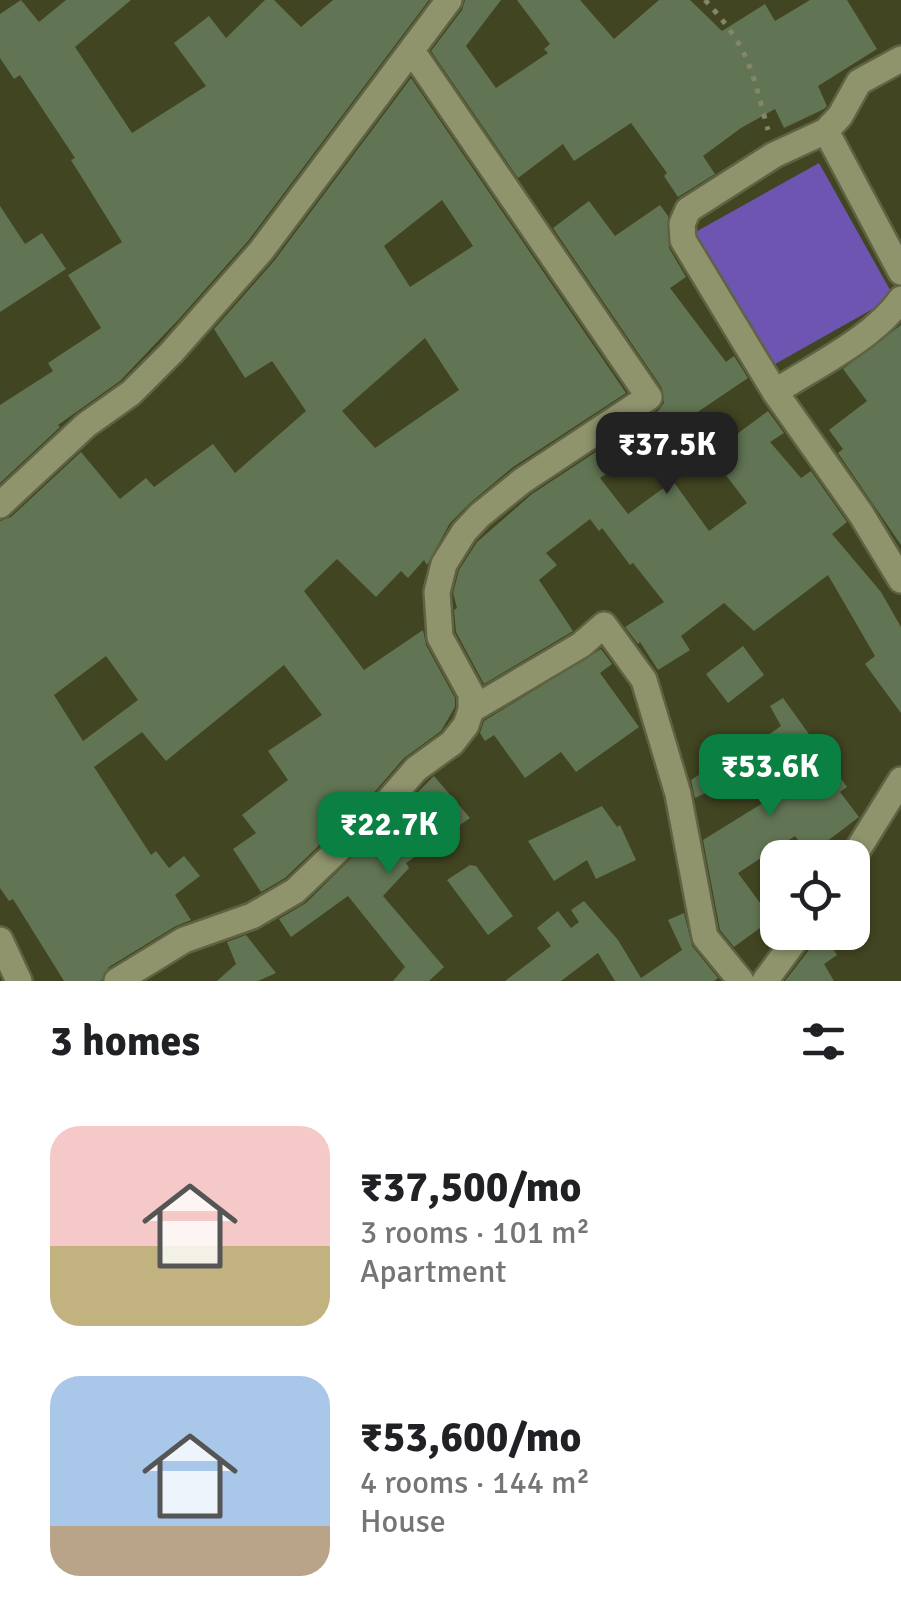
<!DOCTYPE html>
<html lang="en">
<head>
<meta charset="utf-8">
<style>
  body { margin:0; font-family:Signika,sans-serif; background:#f6f6f6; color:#202124; height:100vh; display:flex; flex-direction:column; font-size:38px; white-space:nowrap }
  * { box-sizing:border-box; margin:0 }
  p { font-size:32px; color:#757577 }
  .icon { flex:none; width:55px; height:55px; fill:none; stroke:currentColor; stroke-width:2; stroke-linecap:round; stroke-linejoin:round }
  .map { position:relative; height:981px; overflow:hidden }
  .sheet { display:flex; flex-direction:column; background:#fff; flex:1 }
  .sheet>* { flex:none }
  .buttons { position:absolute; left:760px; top:840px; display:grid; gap:20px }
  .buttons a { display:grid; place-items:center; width:110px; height:110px; border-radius:20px; background:#fff; box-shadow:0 2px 8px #0004; font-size:50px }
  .price { position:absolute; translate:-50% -85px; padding:0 22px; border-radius:20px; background:#0b8043; color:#fff; font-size:32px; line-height:65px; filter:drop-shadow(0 2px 5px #0008) }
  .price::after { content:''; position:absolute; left:50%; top:60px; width:30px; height:22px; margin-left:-15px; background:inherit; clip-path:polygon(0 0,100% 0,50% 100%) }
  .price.on { background:#222; color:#fff }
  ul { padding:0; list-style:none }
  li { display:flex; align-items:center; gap:30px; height:250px; padding:0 50px }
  li span { display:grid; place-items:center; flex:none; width:280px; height:200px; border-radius:30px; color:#555 }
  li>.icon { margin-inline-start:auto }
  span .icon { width:120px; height:120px; fill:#fffc; stroke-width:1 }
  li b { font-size:42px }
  h2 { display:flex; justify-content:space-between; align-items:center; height:120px; padding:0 50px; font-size:42px }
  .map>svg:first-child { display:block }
  .water { fill:#6e55b1 }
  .building { fill:#617554; fill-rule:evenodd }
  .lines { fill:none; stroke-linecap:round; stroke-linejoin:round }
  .street-casing { stroke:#606343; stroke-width:30 }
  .secondary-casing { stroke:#606343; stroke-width:30 }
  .path { stroke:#838668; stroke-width:5; stroke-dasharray:5 8; stroke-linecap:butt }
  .street { stroke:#8f946d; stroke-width:25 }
  .secondary { stroke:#8f946d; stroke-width:25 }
</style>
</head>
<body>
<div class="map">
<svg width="901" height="981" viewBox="0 0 901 981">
  <rect width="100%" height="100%" fill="#424521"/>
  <path class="water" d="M819,163L894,297L768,368L692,234Z"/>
  <path class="building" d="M21,0L39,22L66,0H131L75,47L132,133L206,86L174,43L209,16L226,38L265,0H274L301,27L333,0H429L248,241L179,319L120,381L58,425L60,427L0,483V405L53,371L48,363L101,328L68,275L122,242L71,160L75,158L20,75L14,79L0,58V14Z
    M465,0H501L466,46L496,88L548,53L544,49L550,44L517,0H580L614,39L659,0H690L722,31L765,4L775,21L810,0H847L877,49L818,86L827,106L824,109L784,128L775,109L741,128L703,156L715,174L678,197L664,176L667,173L631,123L574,161L563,144L518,178L431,51L462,10Z
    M411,78L626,393L513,467L470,503L450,523L427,565L424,560L408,578L401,571L376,597L337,559L304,591L364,670L423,630L426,645L455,698V707L441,731L404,758L371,796L285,878L261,892L233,849L256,833L242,815L288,780L268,751L322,715L284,665L166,761L142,732L94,767L151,855L156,851L169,868L184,856L200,876L175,895L191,920L176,926L109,967L101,981H64L13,899L9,901L0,888V521L11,517L81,452L120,499L146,478L154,487L213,444L235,473L306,411L272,361L245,378L214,329L274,261ZM442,200L473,246L410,287L384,246ZM425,338L459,390L375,448L342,411ZM106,656L138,700L83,741L54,695Z
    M589,201L615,236L660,205L668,216L669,248L686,277L670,288L726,362L734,356L748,378L600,478L628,514L673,481L709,531L747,503L710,454L768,411L784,433L770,442L801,478L811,471L847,522L832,534L881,592L901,627V713L865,664L875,656L828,575L754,631L724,603L681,636L690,650L658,670L640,642L638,644L625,627L664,602L633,563L630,565L602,528L599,531L590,519L546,553L557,565L539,580L573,631L484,684L456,632L454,610L457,608L453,593L459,570L477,542L532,494L658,411L664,403L662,388L553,228Z
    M0,206L25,244L42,233L66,269L0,312Z
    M901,325V545L838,453L843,449L829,430L867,401L843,369Z
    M743,646L764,675L728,703L706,674Z
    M601,649L612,664L600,673L639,727L576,772L561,752L525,778L494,735L485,741L480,733L484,721Z
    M783,698L847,787L840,792L859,817L809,855L795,836L738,873L772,919L734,947L720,930L703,840L808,775L795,751L695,798L691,780L748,743L751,747L781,726L770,706Z
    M434,776L470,818L406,863L409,868L383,896L444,967L429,981H393L405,967L348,896L291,937L279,919L306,903Z
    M602,806L617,827L620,825L636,860L596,879L587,860L554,881L528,841Z
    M470,865L476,866L513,916L488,935L447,880Z
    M584,901L618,940L641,978L682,950L668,920L684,913L692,946L718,978L714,981H615L598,953L561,981H505L551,946L537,928L558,911L571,928L579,922L571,910Z
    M822,933L837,955L824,964L834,981H785Z
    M246,935L276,973L258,981H217L236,964L227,942Z"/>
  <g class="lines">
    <g class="street-casing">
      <path id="street" d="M901,59L859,82L840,116L826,131L774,155L688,210L682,224L683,240L775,392L861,514L901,580
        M826,131L901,272
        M775,392C815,366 874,338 901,299
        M0,505L86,425L131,393L171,353L261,251L449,0
        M471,710L581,645L604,625L644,680L678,794L705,937L741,981
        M117,981L184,940L252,916L295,891L383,807L416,769L452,743L466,725L471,710V694L440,637L437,592L444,564L464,532L480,515L522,481L649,397L412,51"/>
    </g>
    <g class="secondary-casing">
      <path id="secondary" d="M852,859L901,780
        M0,940L19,981
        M765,981L801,932"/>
    </g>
    <path class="path" d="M705,0C750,49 751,68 768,130"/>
    <use href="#street" class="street"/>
    <use href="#secondary" class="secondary"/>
  </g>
</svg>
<div class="buttons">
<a><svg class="icon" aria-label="locate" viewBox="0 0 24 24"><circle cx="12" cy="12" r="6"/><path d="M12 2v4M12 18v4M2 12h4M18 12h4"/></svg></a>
</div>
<b class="price on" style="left:667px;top:497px">₹37.5K</b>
<b class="price" style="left:770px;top:819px">₹53.6K</b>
<b class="price" style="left:389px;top:877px">₹22.7K</b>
</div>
<section class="sheet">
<h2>3 homes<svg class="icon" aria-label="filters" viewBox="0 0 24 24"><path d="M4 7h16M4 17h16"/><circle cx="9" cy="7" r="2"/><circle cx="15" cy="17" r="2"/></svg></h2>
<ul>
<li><span style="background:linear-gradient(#f6c9c9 60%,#c2b280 0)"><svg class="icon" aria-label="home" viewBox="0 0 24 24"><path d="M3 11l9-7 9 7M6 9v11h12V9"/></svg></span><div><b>₹37,500/mo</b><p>3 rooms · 101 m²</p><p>Apartment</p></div></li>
<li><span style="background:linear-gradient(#a9c7e8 75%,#b9a48a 0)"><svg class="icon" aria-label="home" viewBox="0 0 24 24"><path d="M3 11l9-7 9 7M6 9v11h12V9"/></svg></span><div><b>₹53,600/mo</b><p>4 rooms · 144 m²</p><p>House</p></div></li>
</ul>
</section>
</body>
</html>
